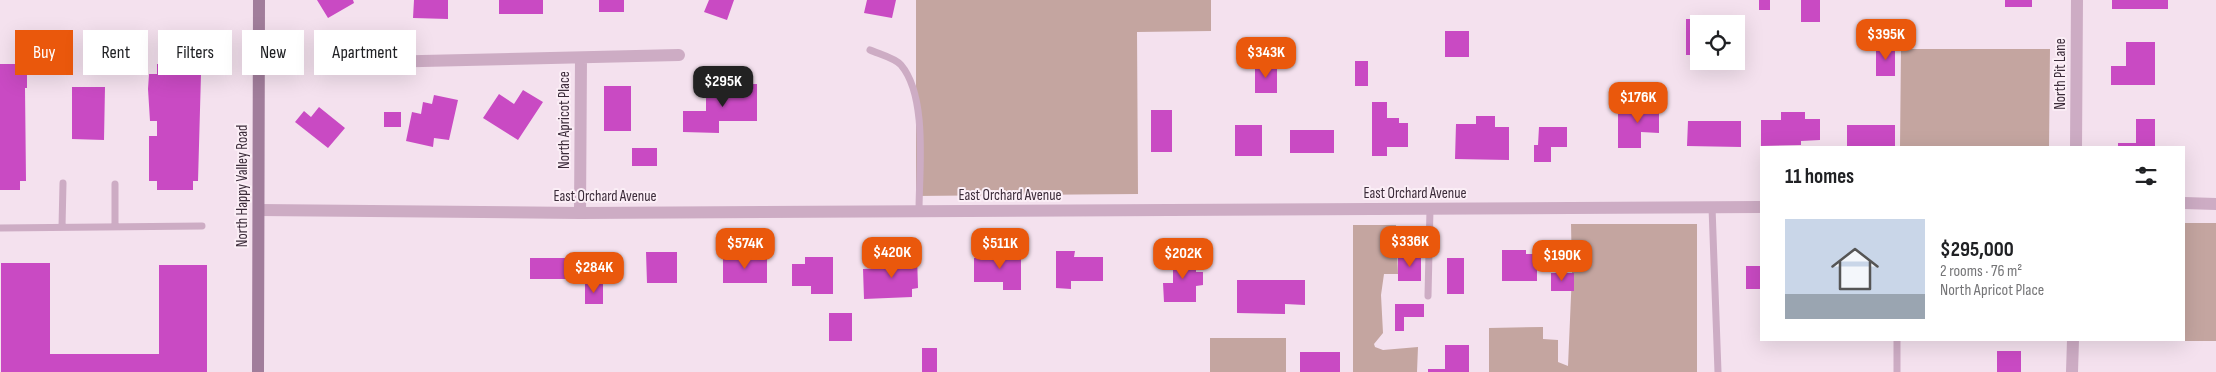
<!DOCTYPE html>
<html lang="en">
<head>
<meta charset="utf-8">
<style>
  body { margin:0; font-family:"Sofia Sans Condensed",sans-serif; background:#f6f6f6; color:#202124; height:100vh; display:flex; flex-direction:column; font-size:19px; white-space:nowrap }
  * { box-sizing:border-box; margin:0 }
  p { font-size:16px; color:#757577 }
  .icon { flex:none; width:28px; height:28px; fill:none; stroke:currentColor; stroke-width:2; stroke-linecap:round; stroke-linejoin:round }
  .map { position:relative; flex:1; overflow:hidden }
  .drawer { position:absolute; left:1760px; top:146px; width:425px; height:195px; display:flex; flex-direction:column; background:#fff; border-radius:0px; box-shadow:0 5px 20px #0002 }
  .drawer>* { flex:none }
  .top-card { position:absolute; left:15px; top:30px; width:475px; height:45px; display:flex; gap:10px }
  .controls { position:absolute; left:1690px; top:15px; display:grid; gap:10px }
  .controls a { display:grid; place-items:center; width:55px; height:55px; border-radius:0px; background:#fff; box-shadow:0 5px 20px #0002; font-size:25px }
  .price { position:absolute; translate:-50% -42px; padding:0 11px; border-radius:10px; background:#ea580c; color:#fff; font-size:16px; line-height:32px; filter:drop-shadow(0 1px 2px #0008) }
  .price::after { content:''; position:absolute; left:50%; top:30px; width:15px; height:11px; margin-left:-8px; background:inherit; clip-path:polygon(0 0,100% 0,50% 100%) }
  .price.selected { background:#222; color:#fff }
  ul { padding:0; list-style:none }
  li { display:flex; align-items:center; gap:15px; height:125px; padding:0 25px }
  li span { display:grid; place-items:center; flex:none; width:140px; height:100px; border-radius:0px; color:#555 }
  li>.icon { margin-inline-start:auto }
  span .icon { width:60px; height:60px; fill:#fffc; stroke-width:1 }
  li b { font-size:21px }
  h2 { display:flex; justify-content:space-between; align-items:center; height:60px; padding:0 25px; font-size:21px }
  .chip { padding:0 18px; border-radius:0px; background:#fff; box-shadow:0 5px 20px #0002; font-size:18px; line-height:45px }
  .chip.selected { background:#ea580c; color:#fff }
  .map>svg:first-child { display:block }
  .grass { fill:#c4a5a0 }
  .building { fill:#c94ac3 }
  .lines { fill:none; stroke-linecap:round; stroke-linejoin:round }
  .service { stroke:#cdacc4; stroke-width:7 }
  .minor { stroke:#cdacc4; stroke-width:12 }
  .secondary { stroke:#a17d9b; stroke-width:12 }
  .labels { text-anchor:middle; stroke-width:4; stroke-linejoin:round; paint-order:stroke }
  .street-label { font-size:15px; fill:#3b2b39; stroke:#fbeef6 }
</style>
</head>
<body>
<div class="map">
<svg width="2216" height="372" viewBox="0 0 2216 372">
  <rect width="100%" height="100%" fill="#f4e1ee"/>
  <path class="grass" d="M916,0H1211V31L1137,32L1138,194L916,196Z
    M1901,49H2050L2049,147H1900Z
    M2184,223H2216V341H2106L2184,340Z
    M1571,224H1697V372H1489V328L1543,327V339L1558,340V362L1568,366L1572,273Z
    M1353,225H1396L1398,274H1384L1381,295L1383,333L1374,344L1375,347L1383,350L1418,347L1417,372H1353Z
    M1210,338H1286V372H1210Z"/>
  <path class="building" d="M317,0H353L354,3L328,18Z
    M414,0H448V19L413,18Z
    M499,0H543V14H499Z
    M599,0H624V12H599Z
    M709,0H734L727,20L704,12Z
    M867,0H896L892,18L864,13Z
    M1759,0H1770V10H1759Z
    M1801,0H1820V22H1801Z
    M2005,0H2032V7H2005Z
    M2112,0H2168V9H2112Z
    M1686,19H1722V24H1699V55H1686Z
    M1445,31H1469V57H1445Z
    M2126,42H2155V85H2111V66H2126Z
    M1876,46H1895V76H1876Z
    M1355,61H1368V86H1355Z
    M0,64H20V74L27,73V88H25L26,181H20V190H0Z
    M157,64L193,65V74H201L198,181H193V190H157V181H149V136H157V121H150L148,89L149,74H157Z
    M1255,65H1277V93H1255Z
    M706,84H757V121H719V133L683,132V111H706Z
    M604,86H631V131H604Z
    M72,87H105L104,140L72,139Z
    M523,90L543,102L518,140L483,118L499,94L514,104Z
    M434,95L458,100L449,140L434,138L433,147L406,141L412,112L421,114L423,102L432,104Z
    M1639,99H1659V133L1641,132V148H1618V114H1639Z
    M1372,102H1387V118H1399V123H1408V147H1387V156H1372Z
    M319,107L345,128L328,148L295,122L304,111L311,117Z
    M1151,110H1172V152H1151Z
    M384,112H401V127H384Z
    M1781,112H1805V119H1820V140L1801,141V145L1761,146V120H1781Z
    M1476,116H1495V127H1509V160L1455,159L1456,124H1476Z
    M2136,119H2155V148H2118V143H2136Z
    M1688,121H1741V147L1687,146Z
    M1235,125H1262V156H1235Z
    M1847,125H1895V148H1847Z
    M1539,127H1567V147H1551V162H1534V145H1538Z
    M1290,130H1334V153H1290Z
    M632,148H657V166H632Z
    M1502,250H1526V254H1537V281H1502Z
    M1056,251H1075L1074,257H1103V281H1071V289L1056,288Z
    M646,252H677V283H647Z
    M1001,252H1021V290H1003V282H974V258H1001Z
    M1196,253V272H1203V285L1196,286V302H1164L1163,283H1173V254Z
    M1398,254H1421V281H1398Z
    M917,255L918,288L912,289V297L864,299L863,269L889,268L888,256Z
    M723,257H767V283H723Z
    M805,257H833V294H811V286H792V264H805Z
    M530,258H583V279H530Z
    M1447,258H1464V294H1447Z
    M1,263H50V354H159V265H207V372H1Z
    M1746,266H1761V289H1746Z
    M1551,273H1574V291H1551Z
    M1237,280H1305V305L1285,304V314L1237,313Z
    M585,283H603V304H585Z
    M1395,304H1424V317H1404V331H1395Z
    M829,313H852V341H829Z
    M1445,345H1469V372H1428V369H1445Z
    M922,348H937V372H922Z
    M1997,351H2021V372H1997Z
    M1300,352H1340V372H1300Z"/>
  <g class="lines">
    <path class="service" d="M870,50C879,54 895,58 901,65C928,97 919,171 919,211
      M1712,207L1718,372
      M115,226V184
      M62,227L63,183
      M0,228L202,226
      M1428,296L1430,209
      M1897,340V372"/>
    <path class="minor" d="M378,62L679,55
      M2076,148L2077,0
      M2184,203L2216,204
      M259,210L580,213L1761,207
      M580,213L581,58
      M2072,372L2073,340"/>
    <path class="secondary" d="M258,372L259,0"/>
  </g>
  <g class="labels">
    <g class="street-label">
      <text transform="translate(2060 74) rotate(-90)" y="5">North Pit Lane</text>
      <text transform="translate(564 120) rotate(-90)" y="5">North Apricot Place</text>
      <text transform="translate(242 186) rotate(-90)" y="5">North Happy Valley Road</text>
      <text x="1415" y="198">East Orchard Avenue</text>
      <text x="1010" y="200">East Orchard Avenue</text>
      <text x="605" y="201">East Orchard Avenue</text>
    </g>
  </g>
</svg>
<div class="controls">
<a><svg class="icon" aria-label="locate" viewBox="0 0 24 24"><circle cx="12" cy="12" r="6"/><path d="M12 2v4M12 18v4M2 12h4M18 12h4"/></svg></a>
</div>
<b class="price" style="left:1886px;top:61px">$395K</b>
<b class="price" style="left:1266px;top:79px">$343K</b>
<b class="price selected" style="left:723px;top:108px">$295K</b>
<b class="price" style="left:1638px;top:124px">$176K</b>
<b class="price" style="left:1410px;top:268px">$336K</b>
<b class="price" style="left:745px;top:270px">$574K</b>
<b class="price" style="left:1000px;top:270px">$511K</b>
<b class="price" style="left:892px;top:279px">$420K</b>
<b class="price" style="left:1183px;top:280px">$202K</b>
<b class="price" style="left:1562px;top:282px">$190K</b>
<b class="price" style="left:594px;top:294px">$284K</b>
<div class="top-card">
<a class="chip selected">Buy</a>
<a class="chip">Rent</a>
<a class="chip">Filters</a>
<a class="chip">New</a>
<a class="chip">Apartment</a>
</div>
<section class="drawer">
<h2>11 homes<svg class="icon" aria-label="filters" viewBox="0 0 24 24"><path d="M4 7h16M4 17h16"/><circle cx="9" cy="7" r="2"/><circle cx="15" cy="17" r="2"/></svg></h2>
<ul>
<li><span style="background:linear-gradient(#c9d6e8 75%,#9aa5b1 0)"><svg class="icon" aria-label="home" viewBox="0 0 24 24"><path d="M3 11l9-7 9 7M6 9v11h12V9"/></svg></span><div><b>$295,000</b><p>2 rooms · 76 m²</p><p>North Apricot Place</p></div></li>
</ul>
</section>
</div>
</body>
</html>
